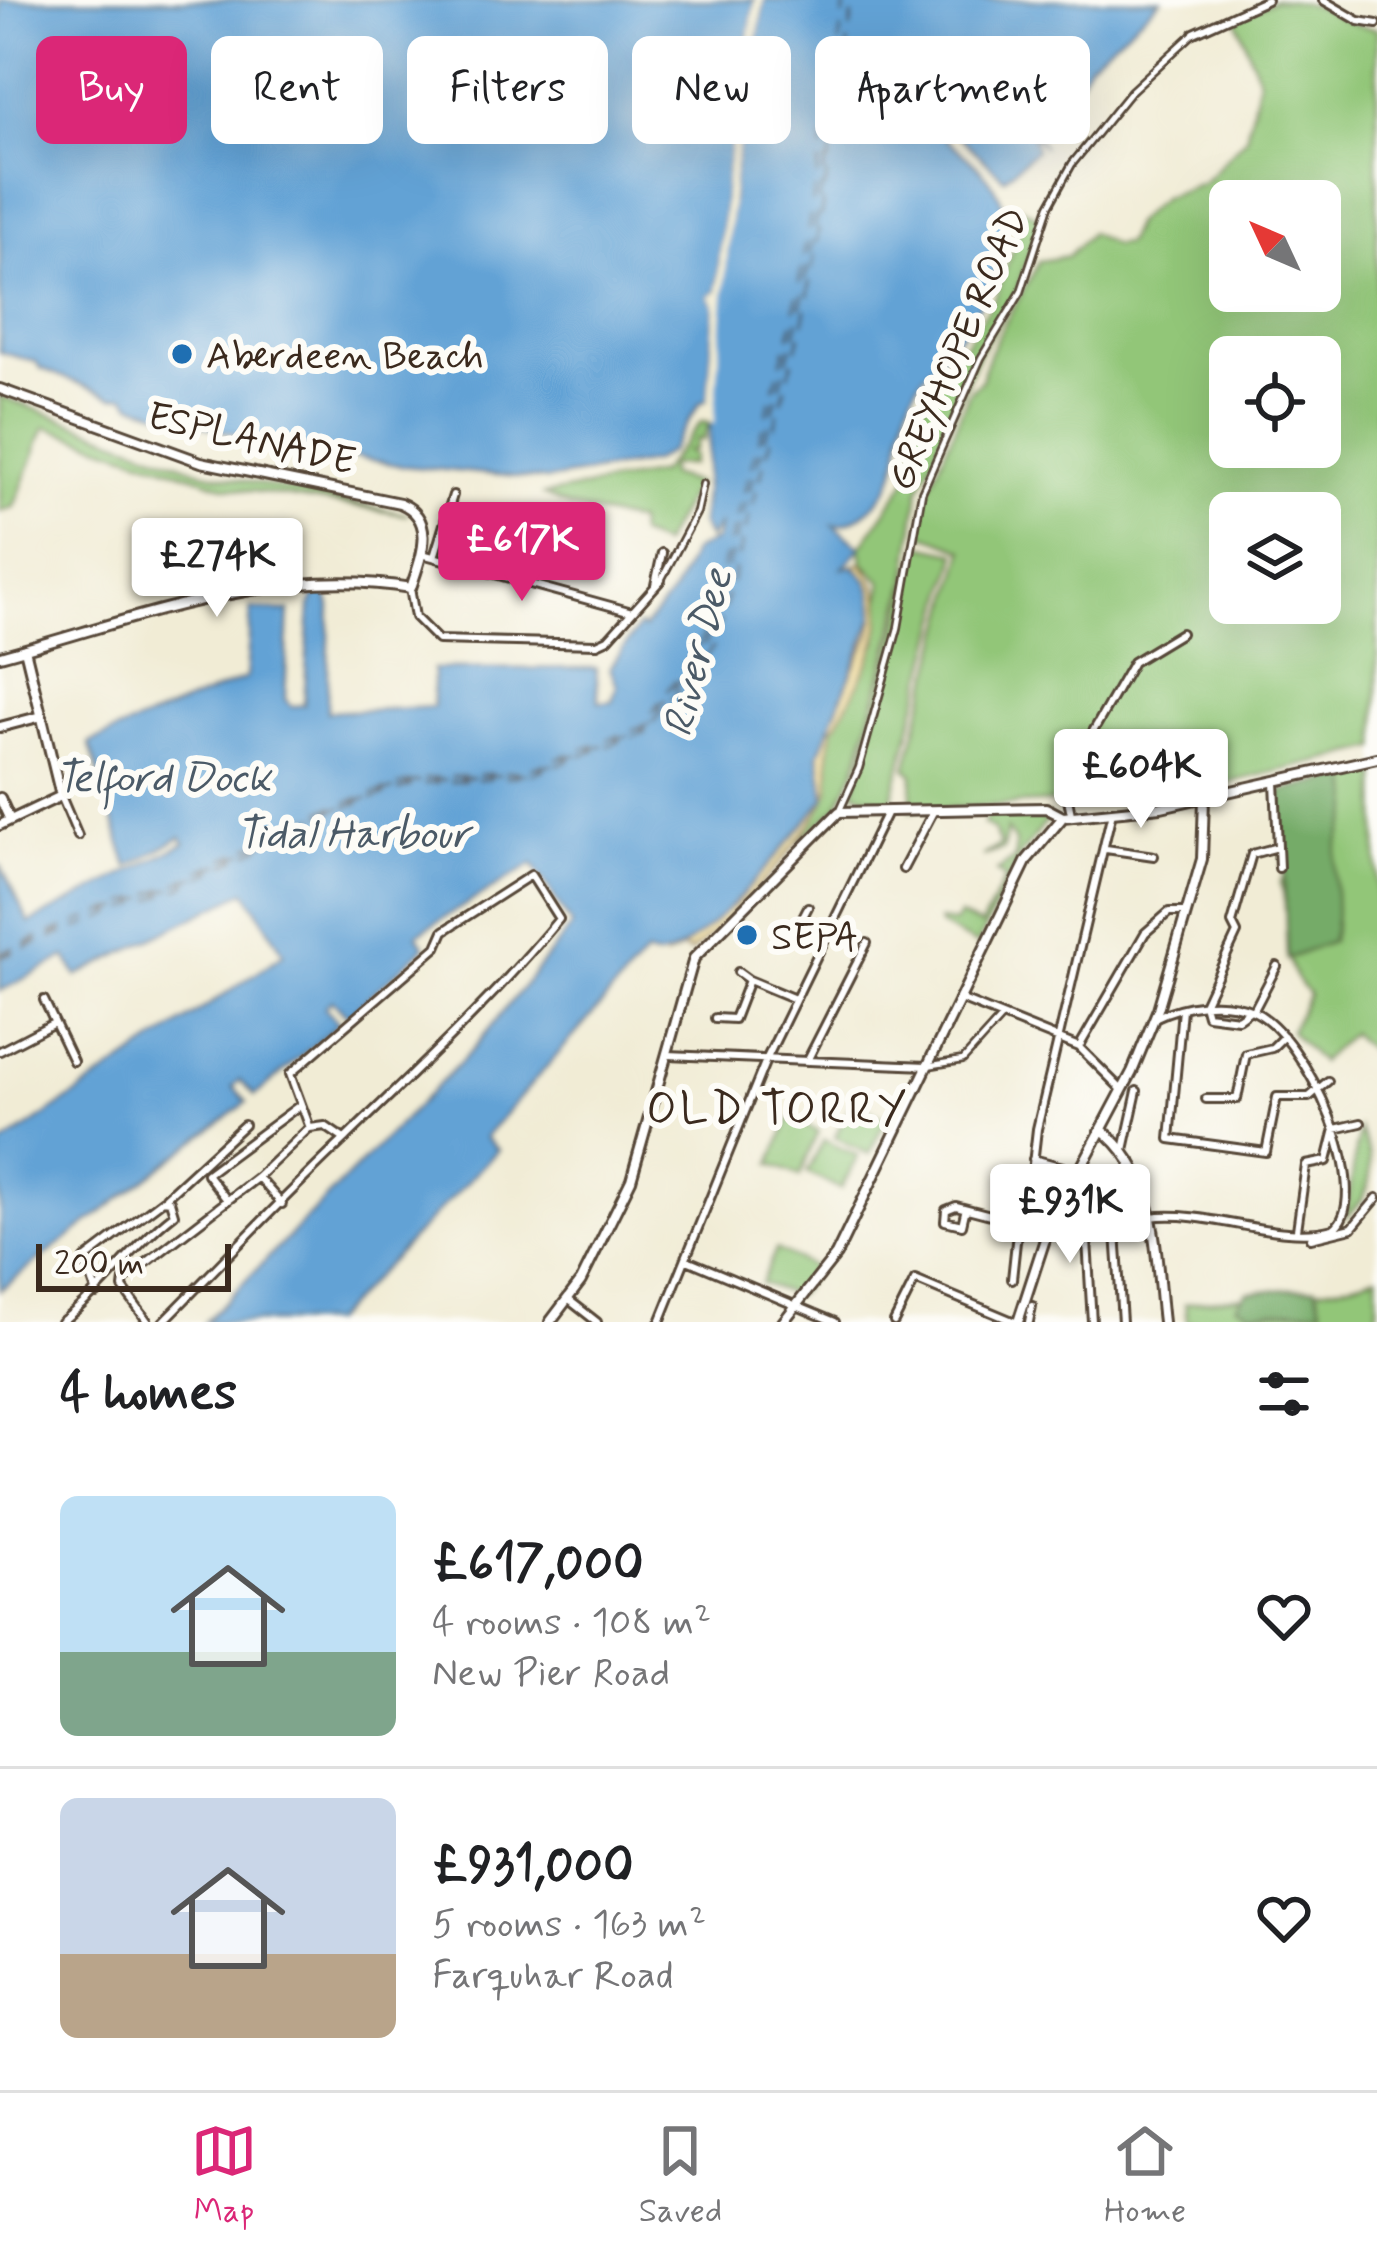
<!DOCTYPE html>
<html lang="en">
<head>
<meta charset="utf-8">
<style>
  body { margin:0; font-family:Mynerve,sans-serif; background:#f6f6f6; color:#202124; height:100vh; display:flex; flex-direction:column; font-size:45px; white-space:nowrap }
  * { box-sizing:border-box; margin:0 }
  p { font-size:39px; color:#757577 }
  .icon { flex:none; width:66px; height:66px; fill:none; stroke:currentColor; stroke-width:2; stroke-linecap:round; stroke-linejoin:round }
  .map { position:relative; height:1322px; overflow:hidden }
  .drawer { display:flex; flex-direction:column; background:#fff; flex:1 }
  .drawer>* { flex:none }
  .banner { position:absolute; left:36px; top:36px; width:1305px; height:108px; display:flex; gap:24px }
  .needle { width:78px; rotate:314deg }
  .tools { position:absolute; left:1209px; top:180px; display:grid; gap:24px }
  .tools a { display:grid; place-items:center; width:132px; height:132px; border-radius:18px; background:#fff; box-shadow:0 12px 48px #0002; font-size:60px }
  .scale { position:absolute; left:36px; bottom:30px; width:195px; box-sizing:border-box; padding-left:12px; border:6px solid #3b2a1e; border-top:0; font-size:33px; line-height:42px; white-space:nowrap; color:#3b2a1e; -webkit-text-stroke:9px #fdfcf7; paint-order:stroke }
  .price { position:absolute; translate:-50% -102px; padding:0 27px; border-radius:12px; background:#fff; color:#222; font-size:39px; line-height:78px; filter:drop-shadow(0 3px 6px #0008) }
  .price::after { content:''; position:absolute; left:50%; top:72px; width:36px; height:27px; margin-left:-18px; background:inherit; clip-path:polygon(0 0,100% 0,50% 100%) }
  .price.on { background:#db2777; color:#fff }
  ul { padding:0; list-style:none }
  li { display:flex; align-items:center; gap:36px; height:300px; padding:0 60px }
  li+li { border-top:3px solid #e0e0e0 }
  li span { display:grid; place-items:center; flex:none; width:336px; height:240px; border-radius:18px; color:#555 }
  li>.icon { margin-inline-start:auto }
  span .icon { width:144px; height:144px; fill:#fffc; stroke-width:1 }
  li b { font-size:51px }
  h2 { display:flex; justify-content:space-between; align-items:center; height:144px; padding:0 60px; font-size:51px }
  .chip { padding:0 42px; border-radius:18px; background:#fff; box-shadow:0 12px 48px #0002; font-size:42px; line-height:108px }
  .chip.on { background:#db2777; color:#fff }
  .tab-bar { display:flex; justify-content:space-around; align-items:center; height:168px; border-top:3px solid #e0e0e0; background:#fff; font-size:33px; color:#757577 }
  .tab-bar a { display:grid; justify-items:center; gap:6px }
  .tab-bar .on { color:#db2777 }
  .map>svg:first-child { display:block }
  .green { fill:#92c678; stroke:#66784b; stroke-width:3; fill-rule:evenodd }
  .forest { fill:#75ab68; stroke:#586a43; stroke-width:3 }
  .sand { fill:#eeda9e; stroke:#94825e; stroke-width:3 }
  .water { fill:#62a2d5; stroke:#4e667a; stroke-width:3 }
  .pier { fill:#f1ecd5 }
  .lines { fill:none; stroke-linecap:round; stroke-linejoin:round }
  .ferry { stroke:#4b5a67; stroke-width:3; stroke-dasharray:15 12; stroke-linecap:butt }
  .pedestrian-casing { stroke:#564739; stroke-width:10 }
  .minor-casing { stroke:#564739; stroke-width:12 }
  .tertiary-casing { stroke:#564739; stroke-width:14 }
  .pedestrian { stroke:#fff; stroke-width:4.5 }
  .minor { stroke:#fff; stroke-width:6 }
  .tertiary { stroke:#fff; stroke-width:8 }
  .poi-dot { fill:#1f6fb2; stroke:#fdfcf7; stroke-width:4.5 }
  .labels { text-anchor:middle; stroke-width:12; stroke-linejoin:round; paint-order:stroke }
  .street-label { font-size:39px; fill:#3b2a1e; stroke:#fdfcf7 }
  .poi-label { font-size:39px; fill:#3b2a1e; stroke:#fdfcf7; text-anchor:start }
  .water-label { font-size:42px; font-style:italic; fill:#4b5a67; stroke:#fdfcf7 }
  .quarter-label { font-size:45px; letter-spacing:3px; fill:#3b2a1e; stroke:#fdfcf7 }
</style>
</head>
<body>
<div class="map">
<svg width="1377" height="1322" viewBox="0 0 1377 1322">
  <rect width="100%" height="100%" fill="#fdfcf7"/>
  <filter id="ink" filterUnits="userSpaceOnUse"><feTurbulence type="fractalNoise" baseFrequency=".00833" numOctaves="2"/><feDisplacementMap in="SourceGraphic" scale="24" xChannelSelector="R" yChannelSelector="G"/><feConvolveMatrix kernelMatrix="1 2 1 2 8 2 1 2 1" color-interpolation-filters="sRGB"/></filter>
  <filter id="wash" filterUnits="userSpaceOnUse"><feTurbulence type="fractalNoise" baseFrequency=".004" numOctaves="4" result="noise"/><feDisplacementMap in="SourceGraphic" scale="48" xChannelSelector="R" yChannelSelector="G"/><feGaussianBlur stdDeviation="2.7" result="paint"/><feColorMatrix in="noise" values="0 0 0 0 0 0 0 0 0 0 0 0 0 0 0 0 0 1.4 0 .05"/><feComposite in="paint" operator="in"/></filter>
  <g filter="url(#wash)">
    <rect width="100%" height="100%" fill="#f1ecd5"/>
    <path class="green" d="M1275,0C1328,0 1333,24 1377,29V748L1170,796L911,810L913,774L906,768L964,550L921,533L927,494L970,391L982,380C982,354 1026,291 1039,261L1068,256L1090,233L1114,245L1125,244L1135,222L1162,198L1204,182L1246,137L1259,79L1236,18ZM1230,201H1320V291H1230ZM1230,357H1320V447H1230ZM1230,513H1320V603H1230Z
      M1020,207L1041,218L1015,296L980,352L919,490L906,584L856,768L837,807L799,842L829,790L825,752L834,726L877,641L882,582L863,562L861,547L906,481L923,407L995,298L1019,232Z
      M0,396L204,472L408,515L226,487L45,427L14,507L0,511Z
      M701,422L709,423L703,440L696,439L695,449L687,451L694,456L691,465H669V475L696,483L662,545L639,536L637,522L569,507L544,495L660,473Z
      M920,545L957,553L891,803L854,792Z
      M1377,770V1059L1351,1033L1320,1062L1290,1031L1309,994C1273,961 1295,923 1280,883L1284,876L1281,791Z
      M1046,814L1047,821L1021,854L977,945L941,926L939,921L954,923L959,916L981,926L1005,878L997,872L1015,858V842L1007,830L1003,849L982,856L1000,845L994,830L984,824L987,816Z
      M852,1101L886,1119L869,1154L835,1137Z
      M789,1119L818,1131L800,1176L771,1164Z
      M1359,1129C1376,1160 1375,1194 1346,1217Z
      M824,1140L858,1156L841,1189L807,1173Z
      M776,1249L817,1269L796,1296L761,1283Z
      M1377,1275V1322H1187L1185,1304C1247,1291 1318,1297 1377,1275Z"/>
    <path class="forest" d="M1349,776C1359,826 1337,823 1335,866C1333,894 1340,915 1331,942L1287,959L1281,791Z
      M1316,1287L1322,1309L1251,1312L1236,1305L1247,1292Z"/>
    <path class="sand" d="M861,563C906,612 862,676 836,725L828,727L833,730C825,753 833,767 828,791C823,822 720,933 690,952L682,948L666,957V951L736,904L786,842L818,741L871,634L874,616L853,566Z"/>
    <path class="water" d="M0,0H755L727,170L717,291L709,296L715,306L708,399L700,403L670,451L652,462L547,480L403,466L228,433L132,404L126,396L113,397L40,368L36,362L0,352Z
      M764,0H1161L1089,63L1075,90L1048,115L1049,104L1033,92L1028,121L1044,148L1030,131L1036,150L1004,178L947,125L945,139C1024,197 1015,229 977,310C962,342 925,363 911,397C894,436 908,475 872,507C860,517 848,526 834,525L861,547L843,568L853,566C871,579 874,595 874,616L819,754L825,798C801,827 683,979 646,954L485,1137L498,1150L331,1322H205L472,1050L572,926L533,864L417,934L425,947L347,1016L332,1000L325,1007L339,1023L255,1096L240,1080L233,1087L247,1102L0,1290V1146L284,954L246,891L77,976L66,957L0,991V864L29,923L185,843L181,837L128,867L89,743L246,678L251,609L289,611L285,699L291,706L304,705L310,606L316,592H326L330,606L327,712L433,707V669L596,668L599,702L612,701L617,686L610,668L639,626L643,629L674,591L693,551L716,540L720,523L709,539L701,525L734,172Z"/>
    <path class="pier" d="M755,0H764L734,172L714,424L709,423L708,399L715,306L709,296L717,291L727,170Z"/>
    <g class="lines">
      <path class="ferry" d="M108,913L174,887L323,813L415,782L526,773L644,730L705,645L797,327L842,70
        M0,953L173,885L322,810L416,780L523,771L642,727L700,644L792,326L846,0
        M0,955L65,930
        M0,958L176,890L324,814L416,785L529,775L646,732L713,647L804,321L855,0"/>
    </g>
  </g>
  <g filter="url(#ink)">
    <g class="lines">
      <g class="pedestrian-casing">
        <path id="pedestrian" d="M661,580L697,512L703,484
          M839,812L859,768L898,628L922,492L981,358L1021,292L1049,206L1072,164L1131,91L1194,33
          M927,1066L963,1060L1001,1018"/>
      </g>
      <g class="minor-casing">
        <path id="minor" d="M1323,0L1359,21L1377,24
          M1194,33L1267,0
          M422,554L632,612
          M434,557L453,495
          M516,580L528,534
          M655,585L662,553
          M410,588L415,617L438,640L597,644L608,639L661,580
          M1275,782L1279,868
          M61,796L78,836
          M1071,814L1064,779L1067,758L1091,735L1133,662L1181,633
          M1106,849L1154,856
          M903,869L933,812
          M782,931L818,946
          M793,936L808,907
          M738,972L749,980
          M960,999L1079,1047L1122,1090
          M44,1000L73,1061
          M1182,1009L1170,1139L1266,1152L1277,1097H1309L1328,1081
          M1254,1010L1277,966
          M1249,1011L1238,1019L1207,1015L1204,1004L1237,933L1232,923L1252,854L1278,847
          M715,1018L734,1019L749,980L795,999
          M1079,1047L1145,933L1169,912H1187
          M0,1051L54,1023
          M668,1055L927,1066
          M807,1061L867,943
          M1206,1099H1237L1246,1054L1272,1048L1284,1036
          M1124,1150L1137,1091
          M1033,1159L1063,1167
          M258,1177L282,1204
          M166,1197L244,1125
          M1063,1199L1086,1224L1092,1322
          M227,1200L207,1174L300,1105
          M965,1212L962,1225L945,1221L946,1210L956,1206L1048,1230
          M1150,1217C1209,1209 1280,1244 1333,1229C1377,1197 1307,1034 1253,1011C1222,998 1184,1004 1154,1018
          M1026,1225L1037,1129L1112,812
          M1297,1230L1306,1165L1327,1161L1335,1129L1361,1123
          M1311,1238L1352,1228L1377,1198
          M687,1260L835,1322
          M1012,1279L1018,1223
          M569,1300L597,1322
          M61,1322C104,1290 130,1248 174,1214L170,1201L163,1200L85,1259L97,1294
          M148,1322L123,1288L124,1280L258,1177L309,1128
          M163,1322C224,1261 283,1197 346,1138C420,1066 493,999 559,919L531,875L444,931L437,947L290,1074L310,1128L325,1126L344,1139
          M660,1322L766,1060L886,814
          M894,1322L915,1280L1015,1322
          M1029,1322L1032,1306
          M1122,1322L1115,1217L1131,1161"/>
      </g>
      <g class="tertiary-casing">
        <path id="tertiary" d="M0,389L201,462L400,503C438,519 421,557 411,588C271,564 134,620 0,656
          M0,727L42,716
          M0,798L10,820
          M0,825L61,796L25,649
          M1102,1130C1159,1174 1155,1256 1163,1322
          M550,1322L581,1281L631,1180L694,958L839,812L1046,808L1063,817L1161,807L1377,758
          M783,1322L836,1255L1027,860L1063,817
          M1018,1322L1048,1230L1132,1072L1158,1009L1202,859L1204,799"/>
      </g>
      <use href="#pedestrian" class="pedestrian"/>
      <use href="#minor" class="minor"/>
      <use href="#tertiary" class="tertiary"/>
    </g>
  </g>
  <g class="poi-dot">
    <circle cx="182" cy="354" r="12"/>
    <circle cx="747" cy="935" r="12"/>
  </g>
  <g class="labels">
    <g class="street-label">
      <text transform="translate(956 348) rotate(-67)" y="14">GREYHOPE ROAD</text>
      <text transform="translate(252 437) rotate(13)" y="14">ESPLANADE</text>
    </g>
    <g class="poi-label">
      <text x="206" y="368">Aberdeen Beach</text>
      <text x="771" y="949">SEPA</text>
    </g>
    <g class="water-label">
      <text transform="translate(696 652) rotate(-76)" y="15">River Dee</text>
      <text x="163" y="791">Telford Dock</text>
      <text x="353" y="847">Tidal Harbour</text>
    </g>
    <g class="quarter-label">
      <text x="778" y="1123">OLD TORRY</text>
    </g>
  </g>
</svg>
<div class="tools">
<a><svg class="needle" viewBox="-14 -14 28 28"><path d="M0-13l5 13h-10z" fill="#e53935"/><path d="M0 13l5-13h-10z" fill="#757577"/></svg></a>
<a><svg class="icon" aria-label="locate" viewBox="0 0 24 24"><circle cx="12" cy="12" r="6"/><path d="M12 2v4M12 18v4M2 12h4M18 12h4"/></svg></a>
<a><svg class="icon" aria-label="layers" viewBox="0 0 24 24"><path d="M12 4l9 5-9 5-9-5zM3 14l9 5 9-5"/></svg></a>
</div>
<div class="scale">200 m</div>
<b class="price on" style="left:522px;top:604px">£617K</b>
<b class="price" style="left:217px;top:620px">£274K</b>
<b class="price" style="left:1141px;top:831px">£604K</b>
<b class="price" style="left:1070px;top:1266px">£931K</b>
<div class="banner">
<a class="chip on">Buy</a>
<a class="chip">Rent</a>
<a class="chip">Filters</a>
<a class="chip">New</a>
<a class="chip">Apartment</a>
</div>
</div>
<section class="drawer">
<h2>4 homes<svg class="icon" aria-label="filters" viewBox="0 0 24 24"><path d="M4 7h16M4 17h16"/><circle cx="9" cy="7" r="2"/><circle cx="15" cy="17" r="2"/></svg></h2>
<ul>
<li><span style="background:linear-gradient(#bfe0f5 65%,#7fa58c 0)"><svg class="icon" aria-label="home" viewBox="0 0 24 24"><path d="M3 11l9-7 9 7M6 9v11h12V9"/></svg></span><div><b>£617,000</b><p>4 rooms · 108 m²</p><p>New Pier Road</p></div><svg class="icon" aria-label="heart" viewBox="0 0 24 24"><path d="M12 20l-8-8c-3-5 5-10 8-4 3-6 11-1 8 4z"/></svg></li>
<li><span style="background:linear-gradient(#c9d6e8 65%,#b9a48a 0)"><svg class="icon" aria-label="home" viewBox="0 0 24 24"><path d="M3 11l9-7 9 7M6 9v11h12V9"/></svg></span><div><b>£931,000</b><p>5 rooms · 163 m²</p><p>Farquhar Road</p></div><svg class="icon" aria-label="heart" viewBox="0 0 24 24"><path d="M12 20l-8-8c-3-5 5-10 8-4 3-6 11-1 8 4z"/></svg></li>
</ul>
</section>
<nav class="tab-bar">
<a class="on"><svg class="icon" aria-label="map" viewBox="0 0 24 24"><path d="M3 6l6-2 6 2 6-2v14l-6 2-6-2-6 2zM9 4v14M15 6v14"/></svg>Map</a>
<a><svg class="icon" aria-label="saved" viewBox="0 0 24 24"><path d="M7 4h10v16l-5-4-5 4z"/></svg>Saved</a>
<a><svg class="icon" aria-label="home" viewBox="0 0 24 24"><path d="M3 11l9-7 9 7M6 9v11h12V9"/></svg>Home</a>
</nav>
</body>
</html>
